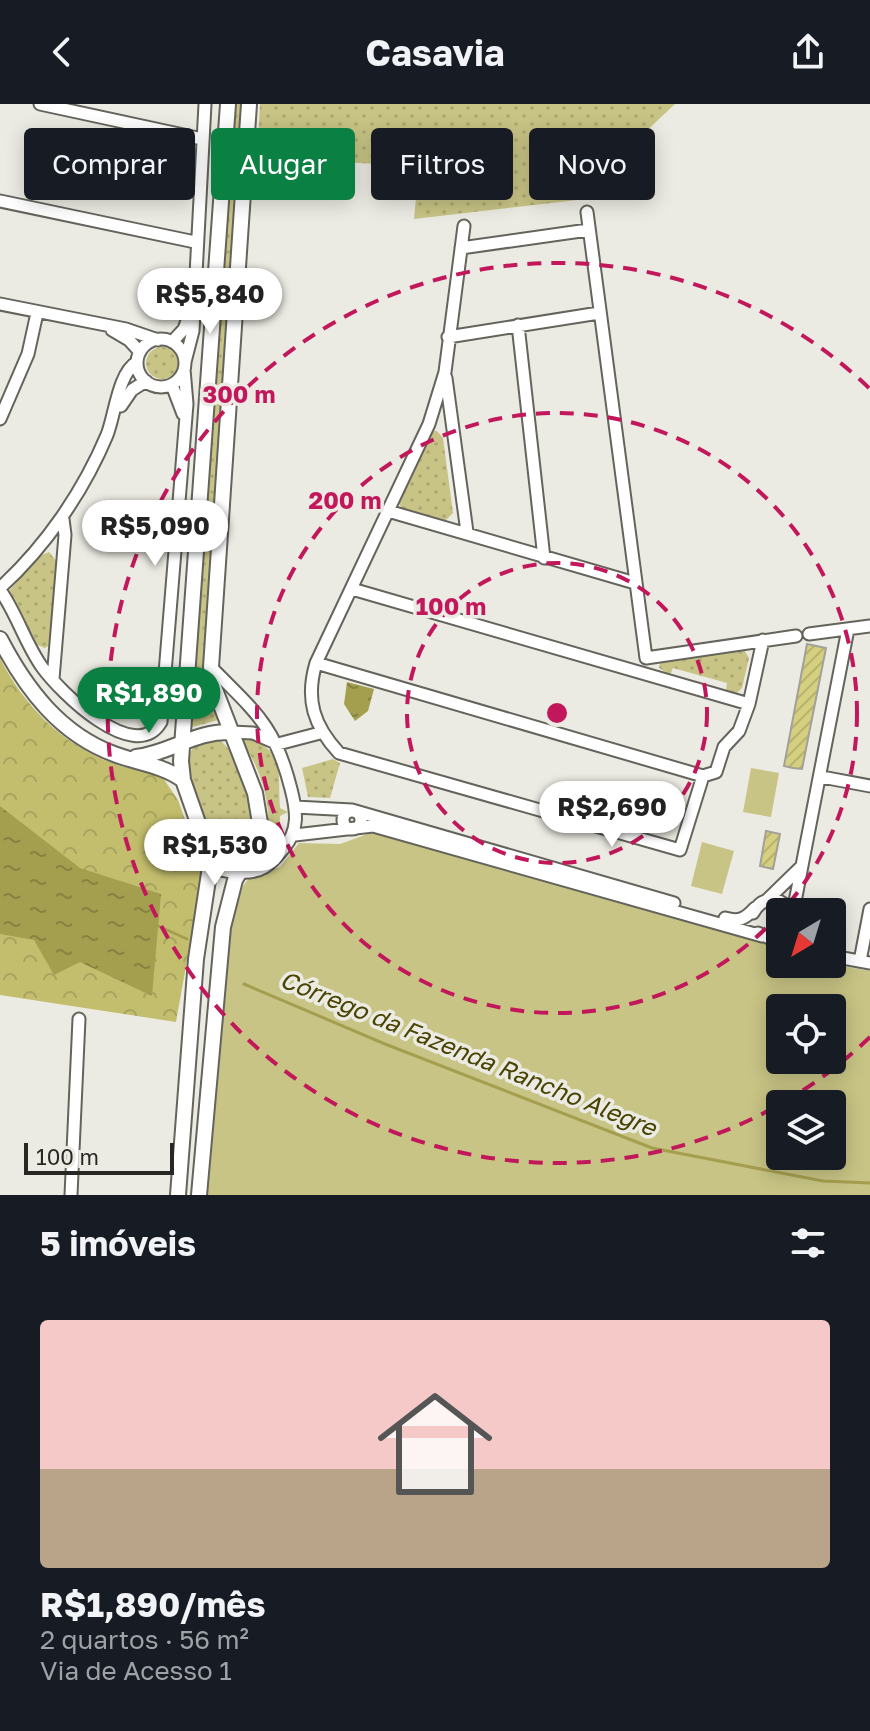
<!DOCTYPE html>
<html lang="pt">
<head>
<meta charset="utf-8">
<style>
  body { margin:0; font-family:"Golos Text",sans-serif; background:#242831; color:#f1f3f6; height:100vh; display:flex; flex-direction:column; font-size:30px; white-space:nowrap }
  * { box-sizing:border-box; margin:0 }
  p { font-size:26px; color:#9ea1a6 }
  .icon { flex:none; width:44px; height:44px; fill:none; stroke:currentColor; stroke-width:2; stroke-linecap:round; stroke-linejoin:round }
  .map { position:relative; height:1091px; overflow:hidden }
  .sheet { display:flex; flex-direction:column; background:#171b24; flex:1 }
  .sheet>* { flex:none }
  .banner { position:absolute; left:24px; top:24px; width:822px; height:72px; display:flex; gap:16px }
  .needle { width:52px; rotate:218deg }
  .buttons { position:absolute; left:766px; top:794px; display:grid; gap:16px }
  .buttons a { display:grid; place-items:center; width:80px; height:80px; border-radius:8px; background:#171b24; box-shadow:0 4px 20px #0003; font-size:40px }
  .scale { position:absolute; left:24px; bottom:20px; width:150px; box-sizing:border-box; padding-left:8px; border:4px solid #272724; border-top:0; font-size:22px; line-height:28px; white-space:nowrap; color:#272724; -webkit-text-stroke:6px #ecebe3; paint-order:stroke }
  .price { position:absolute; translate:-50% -68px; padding:0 18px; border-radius:28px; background:#fff; color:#222; font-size:26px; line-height:52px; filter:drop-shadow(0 2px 4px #0008) }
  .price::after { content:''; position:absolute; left:50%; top:48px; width:24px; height:18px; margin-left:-12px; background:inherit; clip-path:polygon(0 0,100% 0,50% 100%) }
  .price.active { background:#0b8043; color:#fff }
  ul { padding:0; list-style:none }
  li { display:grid; align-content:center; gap:16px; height:424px; padding:0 40px }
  li span { display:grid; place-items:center; height:248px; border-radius:8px; color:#555 }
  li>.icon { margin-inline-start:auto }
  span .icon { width:144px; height:144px; fill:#fffc; stroke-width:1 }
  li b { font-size:34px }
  h2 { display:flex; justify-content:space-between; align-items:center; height:96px; padding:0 40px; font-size:34px }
  .chip { padding:0 28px; border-radius:8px; background:#171b24; box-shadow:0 4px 20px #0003; font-size:28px; line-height:72px }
  .chip.active { background:#0b8043; color:#fff }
  header { display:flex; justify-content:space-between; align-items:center; height:104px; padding:0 40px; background:#171b24; font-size:36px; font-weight:700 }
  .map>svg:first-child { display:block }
  .green { fill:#c8c485; fill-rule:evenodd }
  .forest { fill:url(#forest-crowns) }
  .park { fill:url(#park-dots) }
  .water { fill:url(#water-ripples) }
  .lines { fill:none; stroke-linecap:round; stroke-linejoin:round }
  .stream { stroke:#a49f4f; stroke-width:3 }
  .building { fill:url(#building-hatch); stroke:#a1a199; stroke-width:2 }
  .minor-casing { stroke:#64645c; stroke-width:15 }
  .tertiary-casing { stroke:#64645c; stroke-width:18 }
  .minor { stroke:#fff; stroke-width:11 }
  .tertiary { stroke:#fff; stroke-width:14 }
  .ring { fill:none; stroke:#c2185b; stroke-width:4; stroke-dasharray:14 10 }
  .labels { text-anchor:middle; stroke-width:7; stroke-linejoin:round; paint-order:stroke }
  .water-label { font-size:24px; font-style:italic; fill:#494402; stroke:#ecebe3 }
  .centre { fill:#c2185b; stroke:#ecebe3; stroke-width:4 }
  .ring-label { font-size:24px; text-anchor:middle; font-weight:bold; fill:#c2185b; stroke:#ecebe3; stroke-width:7; stroke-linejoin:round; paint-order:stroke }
</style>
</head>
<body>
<header><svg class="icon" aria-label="back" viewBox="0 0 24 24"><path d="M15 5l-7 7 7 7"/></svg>Casavia<svg class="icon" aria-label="share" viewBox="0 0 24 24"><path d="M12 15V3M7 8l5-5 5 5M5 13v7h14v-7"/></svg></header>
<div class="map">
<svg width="870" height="1091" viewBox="0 0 870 1091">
  <defs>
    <pattern id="forest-crowns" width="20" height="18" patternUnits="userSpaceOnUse" patternTransform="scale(2)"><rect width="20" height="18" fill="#c3be6d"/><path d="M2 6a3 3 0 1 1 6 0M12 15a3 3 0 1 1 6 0" fill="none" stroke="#a8a35e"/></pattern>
    <pattern id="park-dots" width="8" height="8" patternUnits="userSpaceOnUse" patternTransform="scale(2)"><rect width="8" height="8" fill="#c8c485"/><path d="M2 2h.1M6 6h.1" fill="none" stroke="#aca873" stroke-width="1.8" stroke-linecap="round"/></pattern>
    <pattern id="water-ripples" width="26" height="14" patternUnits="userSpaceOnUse" patternTransform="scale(2)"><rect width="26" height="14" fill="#a49f4f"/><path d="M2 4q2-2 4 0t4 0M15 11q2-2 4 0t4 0" fill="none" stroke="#868241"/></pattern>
    <pattern id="building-hatch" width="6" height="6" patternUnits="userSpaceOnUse" patternTransform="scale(2)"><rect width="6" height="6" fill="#d5d07f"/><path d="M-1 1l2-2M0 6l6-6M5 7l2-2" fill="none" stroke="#b7b36e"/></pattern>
  </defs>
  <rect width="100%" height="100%" fill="#ecebe3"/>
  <path class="green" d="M751,664L779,669L771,713L743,708Z
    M376,727L780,844V860H831L870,867V1091H207L229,828L243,782L249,774L280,763L299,739L340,740ZM780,904H832V956H780ZM780,1000H832V1052H780Z
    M702,738L734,747L722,790L691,782Z"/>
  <path class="forest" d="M0,554C24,602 62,640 112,659C128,666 145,665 161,671L178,696L200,757V784L176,918L0,891Z"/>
  <path class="park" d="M233,0H244L207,583L218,616L189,624Z
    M260,0H675L622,50L629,90L414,115L419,62L257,54Z
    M146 259a16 16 0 1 1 32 0a16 16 0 1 1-32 0Z
    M431,327H437L443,334L453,409L444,418L404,407L397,397Z
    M49,448L57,458L50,541L45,544L32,539L9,487L39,452Z
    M743,544L749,554L742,584L737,589L726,586L727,579L673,564L670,571L659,564L661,554Z
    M246,632C287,650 277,666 280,704L288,708L280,712L279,737L282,738L269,761L252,763C284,733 264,664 239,634Z
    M217,634C251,658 265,734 233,764H228L215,753C213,717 176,676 193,643L207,635Z
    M333,655L340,659L330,694L308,693L302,664Z"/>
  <path class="water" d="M347,578L374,585L368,607L355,617L344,600Z
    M0,702L80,764L161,790L152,892L80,858L54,871L34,836L0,830Z"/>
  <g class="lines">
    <path class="stream" d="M156,821L187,835
      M244,880L385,940L652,1044L823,1077L870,1079"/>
  </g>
  <path class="building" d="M807,540L826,544L802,665L793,664L784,662Z
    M766,727L780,730L773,765L760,762Z"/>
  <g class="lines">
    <g class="minor-casing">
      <path id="minor" d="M40,0L202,35
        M0,97L195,138
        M587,108L646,554L796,532
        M464,122L445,268L429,320L316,559C305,596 314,622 339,649L680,746L703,672L716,668L724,643L739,627L749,600L763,536
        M461,144L588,126
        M0,200L126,225L158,236
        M518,221L544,454
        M112,226L129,236L140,248
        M448,233L599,209
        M137 259a24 24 0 1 1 48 0a24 24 0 1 1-48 0Z
        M172,238L184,225L189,211
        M185,258L193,227L205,0
        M446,274L467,428
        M172,281L183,310
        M121,302L132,286L146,277
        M0,315L28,250L37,209
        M388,407L635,479
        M0,484C46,442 83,388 107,331C115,311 118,269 137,258
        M352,485L749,600
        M0,486C17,510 25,539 42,563C60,588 135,662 161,618L187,300L184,265
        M809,530L870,522
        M316,559L703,672
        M211,563C255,608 275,621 291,685C297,708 299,726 284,744C270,761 262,770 238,768
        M53,575L65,431L63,415
        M231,628L253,629L278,640L320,629
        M822,673L870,682
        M295,703L352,706L674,799
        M343 716a9 9 0 1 1 18 0a9 9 0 1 1-18 0Z
        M295,731L373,722L762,832
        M767,796L801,763
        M793,808L848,525
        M753,809C762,792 780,791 791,808
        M725,814C739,818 745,815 755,804
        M758,829L769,834L780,833
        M832,852L870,859
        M860,857L870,805
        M71,1091L79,915"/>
    </g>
    <g class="tertiary-casing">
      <path id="tertiary" d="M0,535C26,585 60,630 114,650C138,659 162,661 183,676
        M136,653C171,649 194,627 231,628
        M211,756L218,764L238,768
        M178,1091L196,855L211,756L183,676L181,657L228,0
        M199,1091L223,823L235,776L255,742L260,719L255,689L214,583L211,563L249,0"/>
    </g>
    <use href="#minor" class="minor"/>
    <use href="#tertiary" class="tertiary"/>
  </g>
  <g class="ring">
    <circle cx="557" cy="609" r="150"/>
    <circle cx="557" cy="609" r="300"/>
    <path d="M870 933A450 450 0 1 1 870 285"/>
  </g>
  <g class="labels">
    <g class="water-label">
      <text transform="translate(468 950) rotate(22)" y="8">Córrego da Fazenda Rancho Alegre</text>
    </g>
  </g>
  <circle cx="557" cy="609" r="12" class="centre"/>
  <g class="ring-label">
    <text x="239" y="299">300 m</text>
    <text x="345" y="405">200 m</text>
    <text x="451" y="511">100 m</text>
  </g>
</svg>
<div class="buttons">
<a><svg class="needle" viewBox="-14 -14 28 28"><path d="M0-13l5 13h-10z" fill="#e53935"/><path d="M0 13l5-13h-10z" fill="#9ea1a6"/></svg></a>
<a><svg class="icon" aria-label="locate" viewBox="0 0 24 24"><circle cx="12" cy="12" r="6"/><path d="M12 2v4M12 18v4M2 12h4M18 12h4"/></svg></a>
<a><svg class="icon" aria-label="layers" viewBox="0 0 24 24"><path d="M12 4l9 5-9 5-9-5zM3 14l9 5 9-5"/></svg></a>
</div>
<div class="scale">100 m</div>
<b class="price" style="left:210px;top:232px">R$5,840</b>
<b class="price" style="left:155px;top:464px">R$5,090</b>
<b class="price active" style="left:149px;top:631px">R$1,890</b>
<b class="price" style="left:612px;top:745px">R$2,690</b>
<b class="price" style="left:215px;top:783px">R$1,530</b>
<div class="banner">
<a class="chip">Comprar</a>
<a class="chip active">Alugar</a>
<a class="chip">Filtros</a>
<a class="chip">Novo</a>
</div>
</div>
<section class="sheet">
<h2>5 imóveis<svg class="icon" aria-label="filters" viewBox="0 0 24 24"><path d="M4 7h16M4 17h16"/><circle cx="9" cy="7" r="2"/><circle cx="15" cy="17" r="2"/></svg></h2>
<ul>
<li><span style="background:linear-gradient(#f6c9c9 60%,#b9a48a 0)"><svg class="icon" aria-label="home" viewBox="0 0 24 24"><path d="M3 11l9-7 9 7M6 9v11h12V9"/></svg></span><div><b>R$1,890/mês</b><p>2 quartos · 56 m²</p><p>Via de Acesso 1</p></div></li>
</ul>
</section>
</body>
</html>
